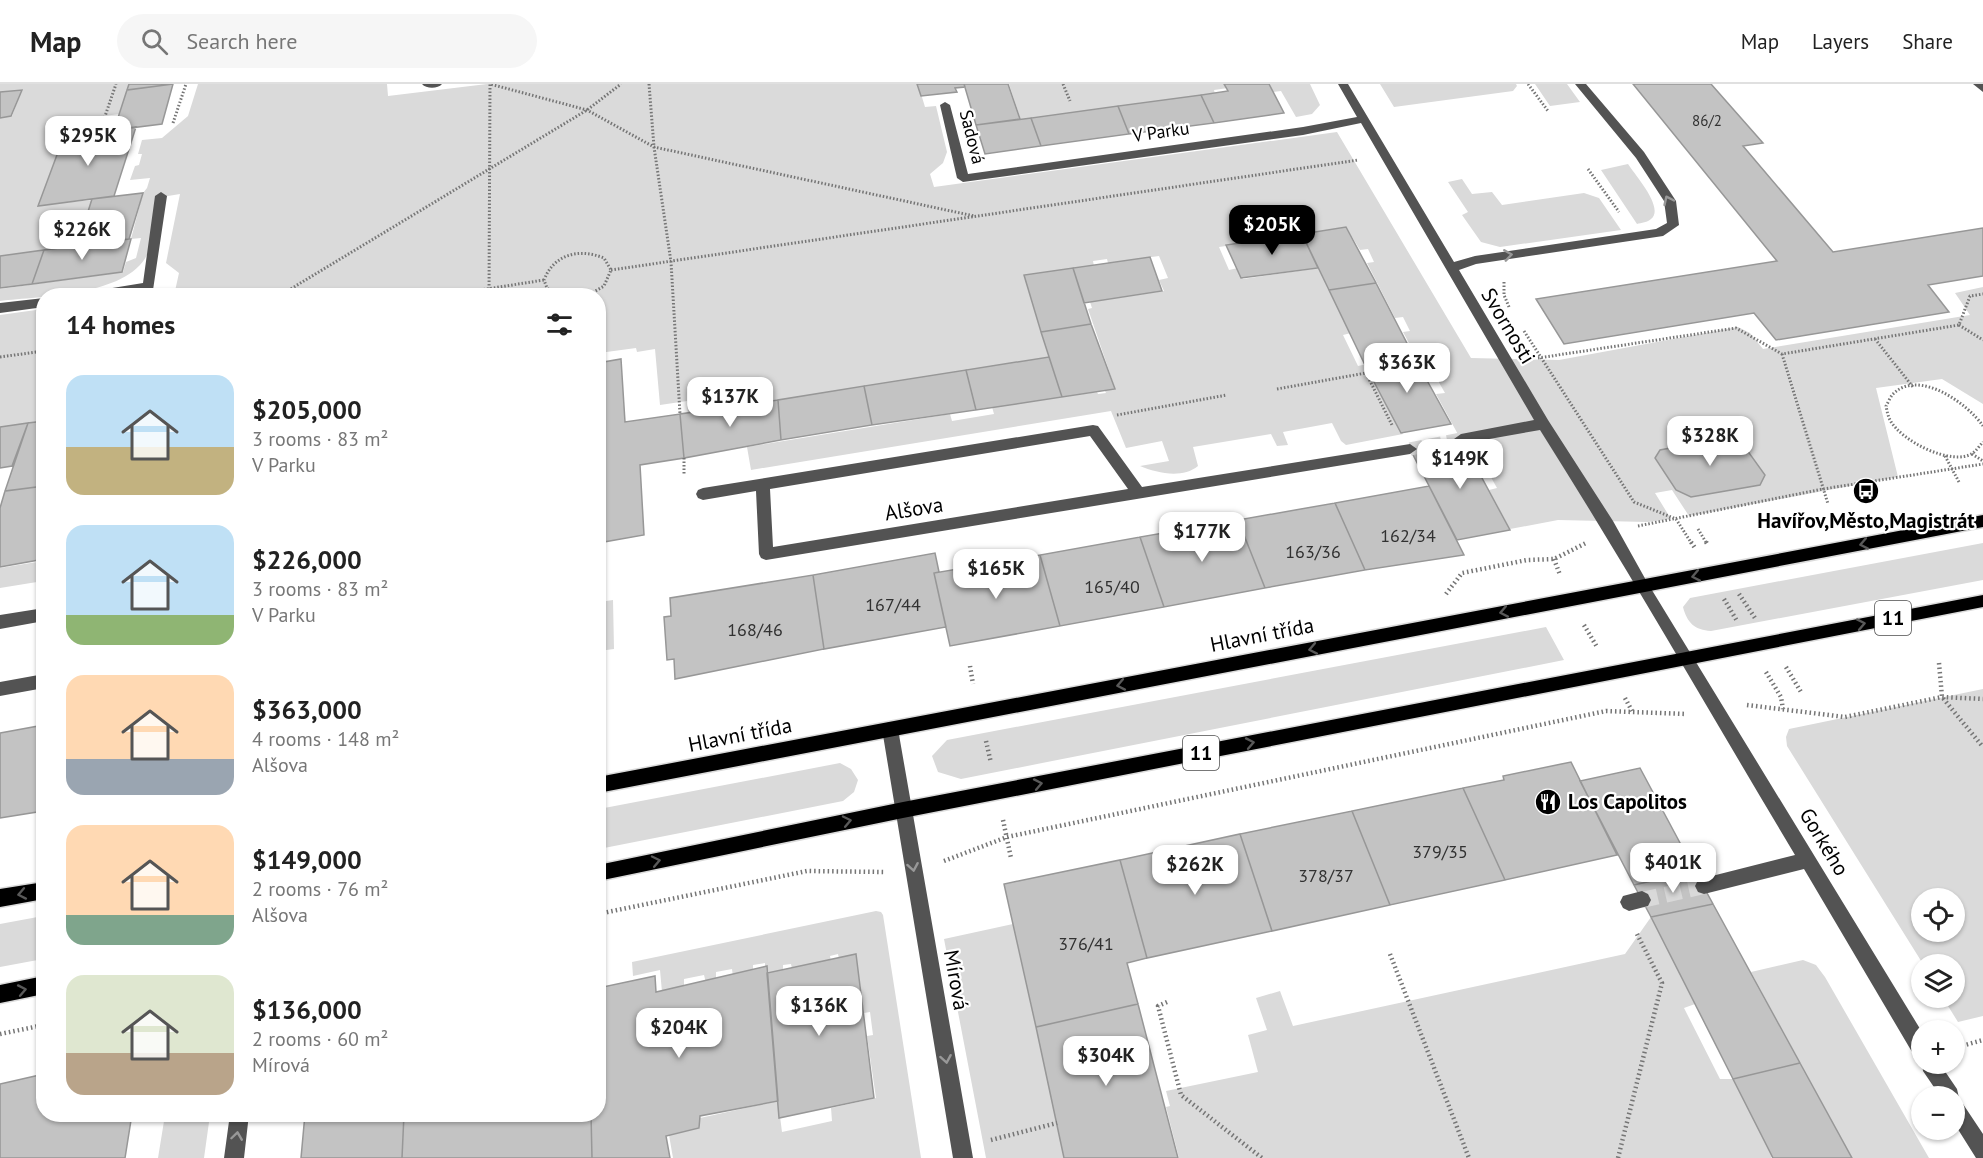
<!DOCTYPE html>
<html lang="en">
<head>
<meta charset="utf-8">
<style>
  body { margin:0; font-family:"PT Sans",sans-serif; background:#f6f6f6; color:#222; height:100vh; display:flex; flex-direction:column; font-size:22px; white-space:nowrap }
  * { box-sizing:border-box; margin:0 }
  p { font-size:20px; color:#767676 }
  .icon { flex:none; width:33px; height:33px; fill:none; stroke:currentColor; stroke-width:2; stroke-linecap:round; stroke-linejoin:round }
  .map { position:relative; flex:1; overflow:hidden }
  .side { position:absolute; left:36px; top:204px; width:570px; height:834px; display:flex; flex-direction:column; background:#fff; border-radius:24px; box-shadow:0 2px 4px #0004 }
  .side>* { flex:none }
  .controls { position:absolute; left:1911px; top:804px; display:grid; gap:12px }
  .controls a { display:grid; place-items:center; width:54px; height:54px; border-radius:50%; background:#fff; box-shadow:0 2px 4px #0004; font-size:30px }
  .price { position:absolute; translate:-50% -51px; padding:0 14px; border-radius:12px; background:#fff; color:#222; font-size:20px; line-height:39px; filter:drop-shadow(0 2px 3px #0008) }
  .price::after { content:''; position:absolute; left:50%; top:36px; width:18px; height:14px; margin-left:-9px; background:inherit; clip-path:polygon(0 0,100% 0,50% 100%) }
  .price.on { background:#000; color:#fff }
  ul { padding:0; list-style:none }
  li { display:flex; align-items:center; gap:18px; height:150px; padding:0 30px }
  li span { display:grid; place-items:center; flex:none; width:168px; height:120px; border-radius:18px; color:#555 }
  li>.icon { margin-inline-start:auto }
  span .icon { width:72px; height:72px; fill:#fffc; stroke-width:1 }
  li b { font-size:26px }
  h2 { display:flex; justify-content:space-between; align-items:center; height:72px; padding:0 30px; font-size:26px }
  header { display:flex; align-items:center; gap:36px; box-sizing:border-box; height:84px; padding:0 30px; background:#fff; border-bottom:2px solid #e0e0e0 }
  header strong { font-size:28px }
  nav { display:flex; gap:33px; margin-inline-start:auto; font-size:21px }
  .search { width:420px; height:54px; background:#f6f6f6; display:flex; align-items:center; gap:15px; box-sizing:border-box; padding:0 21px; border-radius:33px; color:#767676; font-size:22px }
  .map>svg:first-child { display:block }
  .green { fill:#dadada; fill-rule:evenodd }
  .building { fill:#c3c3c3; stroke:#979797; stroke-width:1.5 }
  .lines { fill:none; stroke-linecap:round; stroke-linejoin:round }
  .minor-tunnel-far1 { stroke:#d9d9d9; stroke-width:13; stroke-dasharray:13 6; stroke-linecap:butt }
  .minor-tunnel { stroke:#d9d9d9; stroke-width:16; stroke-dasharray:16 8; stroke-linecap:butt }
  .major-casing { stroke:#dbdbdb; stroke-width:3 }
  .path-far1 { stroke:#757575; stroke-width:3; stroke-dasharray:1.5 2; stroke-linecap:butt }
  .path { stroke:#757575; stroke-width:4.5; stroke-dasharray:1.5 3; stroke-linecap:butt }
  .minor { fill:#535353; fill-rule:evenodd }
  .major { fill:#000; fill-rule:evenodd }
  .oneway { stroke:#989898 }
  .oneway2 { stroke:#595959 }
  .labels { text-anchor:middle; stroke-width:4.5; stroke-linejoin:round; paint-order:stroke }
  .far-number-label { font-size:15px; fill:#313131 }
  .far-street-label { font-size:18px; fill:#000; stroke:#fff }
  .number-label { font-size:18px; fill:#313131 }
  .shield { fill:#fff; stroke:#4c4c4c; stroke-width:1.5 }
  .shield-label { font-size:20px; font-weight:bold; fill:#000 }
  .street-label { font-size:21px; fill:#000; stroke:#fff }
  .poi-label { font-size:21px; font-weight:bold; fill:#000; stroke:#fff }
</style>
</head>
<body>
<header>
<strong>Map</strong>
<div class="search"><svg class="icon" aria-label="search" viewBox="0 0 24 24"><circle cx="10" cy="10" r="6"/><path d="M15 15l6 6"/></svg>Search here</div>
<nav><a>Map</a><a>Layers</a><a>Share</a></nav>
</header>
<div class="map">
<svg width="1983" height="1074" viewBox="0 0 1983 1074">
  <rect width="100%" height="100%" fill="#fff"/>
  <path class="green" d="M0,0H130L121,30L102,32L97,48L39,121L93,116L78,158L79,162L0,172V34L12,32L22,6L0,8Z
    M198,0H387L388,12L487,0H918L925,23L936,22L947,68L943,79L930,90L934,103L1337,48L1471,274L1559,276L1738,243L1750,249L1763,265L1970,231L1955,209L1983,203V320L1942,295L1876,304L1898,393L1689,432L1672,406L1655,409L1671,435L1648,438L1558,436L1510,445L1489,406L1497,404L1488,388L1479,389L1436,310L1445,309L1437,295L1429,296L1403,248L1410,247L1403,233L1395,234L1367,179L1374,178L1368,165L1360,166L1346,143L1284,153L1281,148L1265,150L1267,156L1219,163L1229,186L1238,184L1243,195L1319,184L1351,249L1343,251L1358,282L1367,280L1403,350L1346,361L1341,357L1332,339L1283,348L1288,361L1277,362L1271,350L1193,363L1198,382C1182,395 1157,389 1140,382L1169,377L1162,357L1126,364L1111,327L751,386L747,363L950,330L952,337L994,330L992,323L1097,308L1098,310L1106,309L1105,307L1115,304L1088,225L1092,224L1090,218L1164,207L1159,196L1168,194L1159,172L1108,179L1107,175L1093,177L1094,182L1034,223L1036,232H1038L1049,273L688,331L687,317L660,321L655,265L637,268L636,264L599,269L598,212L141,211L175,207L179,189L166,179L180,110L162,113L147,171C126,212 41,212 0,217V205L123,188L126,178L136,174L141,154L131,155L143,109L147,104L150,94L130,96L135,82L139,81L142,70H138L142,56L162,54L188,32Z
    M1009,0H1226L1228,4L1214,6L1215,10L1021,36Z
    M1269,0H1310L1320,21L1312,30L1296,33L1281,7L1273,8Z
    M1380,0H1516L1517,2L1513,7L1394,23Z
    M1535,0H1567L1580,18L1550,22Z
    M1628,80C1635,91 1665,124 1651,135C1648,138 1641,139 1637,140L1601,86Z
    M1462,95L1472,110L1492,108L1502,121L1584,109L1599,114L1621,146L1500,163L1481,158L1462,131L1468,128L1448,98Z
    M43,225V337L0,344V231Z
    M1983,459V496L1711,547C1695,546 1687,539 1683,523L1690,514Z
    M43,477V497L0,504V484Z
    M613,516L614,565L599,567V518Z
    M1546,543L1564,576L961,695L938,688L932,672L947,656Z
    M1983,605V932L1958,938L1943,914H1954V880H1923L1787,662L1786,653L1789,645ZM1922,814H1954V848H1922Z
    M840,679L851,685L858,696L854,708L843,717L599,765V725Z
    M876,827L881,828L883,831L921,1074H673L669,1051L700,1044V1034L778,1017L782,1048L832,1037L831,1024L876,1014L867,952L873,951L870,928L864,929L856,872L839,875L838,870L830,872L831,877L792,885L791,880L783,881V887L769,890L768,886H765V879L753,881V889L733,893L732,885L716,888V896L706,899L704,891L684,895V903L662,908L660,886L633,892L632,878Z
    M43,832V875L0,883V840Z
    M1651,833L1695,920L1684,924L1720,995H1733L1773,1072L1771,1074H1179L1166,1023L1170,1022L1166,1007L1258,988L1248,951L1267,946L1256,914L1280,907L1293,942L1625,870Z
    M1013,840L1065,1074H986L944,855Z
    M1803,876L1816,881L1825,893L1929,1074H1852L1751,888Z
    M165,1031H210L204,1074H158Z"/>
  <path class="building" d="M129,0H173L127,6Z
    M173,0L162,40L114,46L127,6Z
    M917,0H964L965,3L955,4L957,8L921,12Z
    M964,0H1008L1020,35L976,41Z
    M1224,0H1269L1284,29L1214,39L1201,11L1228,7Z
    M1633,0H1711L1763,59L1743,62L1833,168L1983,144V192L1928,201L1949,228L1776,256L1754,229L1564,260L1536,215L1777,177Z
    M22,6L11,32L0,34V8Z
    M1201,11L1214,39L1129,50L1118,22Z
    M1118,22L1129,50L1041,62L1031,34Z
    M1031,34L1041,62L985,70L976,41Z
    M136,43L114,112L38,122L64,52Z
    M143,109L129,155L77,162L92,115Z
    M1346,143L1376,199L1329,206L1302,150Z
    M1302,150L1318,184L1241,194L1226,161Z
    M129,155H131L122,188L32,200L44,166Z
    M44,166L32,200L0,204V172Z
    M1150,173L1162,207L1084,219L1073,184Z
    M1073,184L1091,240L1041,248L1024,191Z
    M1376,199L1413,271L1364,279L1329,206Z
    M1091,240L1115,305L1062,313L1041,248Z
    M1413,271L1451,340L1401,349L1364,279Z
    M1049,273L1062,313L976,326L966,286Z
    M621,275L625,338L680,330L684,374L640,381L644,451L598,459V279Z
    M966,286L976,326L872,341L864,302Z
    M864,302L872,341L781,356L778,316Z
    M778,316L781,356L684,374L680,330Z
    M44,337V402L5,407L28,339Z
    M28,339L12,382L0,384V343Z
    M1728,353L1742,359L1765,391L1760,401L1691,413L1676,406L1655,374L1660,366Z
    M1461,355L1510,446L1457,456L1410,365Z
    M44,402V475L0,483V424L5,407Z
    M1429,402L1464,471L1365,486L1335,419Z
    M1335,419L1365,486L1265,504L1238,436Z
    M1238,436L1265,504L1164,523L1140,453Z
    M1140,453L1164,523L1060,542L1040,471Z
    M935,469L939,488L934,489L946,543L824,565L813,491Z
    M1040,471L1060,542L950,562L934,489Z
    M813,491L824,565L675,595L674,575L667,576L664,533L671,532L670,514Z
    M44,641V699L37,728L0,734V649Z
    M1571,678L1617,771L1505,796L1463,704L1504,696L1503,692Z
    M1640,684L1695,787L1634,801L1580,697Z
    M44,699V726L37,728Z
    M1463,704L1505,796L1390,821L1352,727Z
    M1352,727L1390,821L1272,847L1240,750Z
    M1240,750L1272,847L1147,874L1120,776Z
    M1120,776L1147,874L1127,879L1138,920L1036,943L1004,800Z
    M1695,787L1713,820L1651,833L1634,801Z
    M1713,820L1800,979L1733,995L1651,833Z
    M856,870L874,1014L779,1034L767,889Z
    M767,882L778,1017L700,1032L699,1044L666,1052L670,1074H592L591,1030H598V904L655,892L656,908Z
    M1138,920L1178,1074H1064L1036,943Z
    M1800,979L1852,1074H1773L1733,995Z
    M44,990V1030H132L125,1074H0V1000Z
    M305,1030H404L402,1074H301Z
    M404,1030H591L592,1074H402Z"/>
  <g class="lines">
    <path class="minor-tunnel-far1" d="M1410,365L1461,355"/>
    <path class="minor-tunnel" d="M1642,816L1704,802"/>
    <g class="major-casing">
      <path id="major" d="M1983,431V443L598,709V693Z
        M1983,511V523L903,734L598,797V781L903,718Z
        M44,798V815L0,823V805Z
        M44,892V910L0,919V901Z"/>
    </g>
    <path class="path-far1" d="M649,0L654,63L671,178L680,330
      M1063,0L1070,17
      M1528,0L1548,27
      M173,39L186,0
      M100,47L116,0
      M1588,85L1619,128
      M611,186L1358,76
      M1504,198V211L1509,223
      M279,212L587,26L621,0
      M442,212L544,196
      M489,212L490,0L587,26L654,63L974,132
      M557,212L547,204L544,196C554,170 579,164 604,174L611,186L604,202L587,212
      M1959,241L1983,256
      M1524,247L1634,418L1676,435L1692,460
      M1875,255L1913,303
      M1782,270L1828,420
      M0,273L44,267
      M1538,274L1736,244L1782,270L1959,241L1970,212L1983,210
      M1277,305L1366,289L1392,341
      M1117,331L1227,311
      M1983,342C1968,320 1919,284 1893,310C1890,313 1888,319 1886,322C1887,327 1888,332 1890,336C1901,357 1952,383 1973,369C1977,366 1980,361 1983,358
      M1972,370L1983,377
      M1945,372L1959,398
      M684,374V391
      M1638,442L1823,405L1983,380
      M1698,445L1707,460"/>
    <path class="path" d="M1691,458L1695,464
      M1706,458L1708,461
      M1554,475L1560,491
      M1446,510L1462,489L1527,476L1554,475L1586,459
      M1739,510L1755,534
      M1724,515L1737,537
      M1584,541L1597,563
      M1939,579L1942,613L1983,663
      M970,582L973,600
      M1786,583L1801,608
      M1766,588L1781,613L1783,625
      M1625,614L1632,627
      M1747,621L1845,633L1942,613L1983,615
      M986,657L991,679
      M1003,736L1011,774
      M944,777L1007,753L1606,627L1686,630
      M598,830L807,787L884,788
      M1390,870L1469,1074
      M1167,918L1158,922L1181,1011L1262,1074
      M0,950L44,941
      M1958,963L1983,956
      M991,1056L1057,1039
      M1618,1074L1662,899L1636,848"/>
    <path class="minor" d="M422,0H442C438,5 426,5 422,0Z
      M1338,0H1348L1454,178L1475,172L1656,145L1667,139L1664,117L1636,74L1575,0H1586L1644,68L1676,117L1679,141L1663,152L1476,180L1459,186L1548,336L1613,437L1647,498L1922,948V975L1915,973L1804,785L1704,810L1698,808L1695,802L1698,796L1704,794L1795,771C1710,629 1628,485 1540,346L1461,360L1456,359L1454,355L1461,350L1534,336L1361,39L1303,51L963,98L957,94L940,21L945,18L950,21L968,90L1303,43L1357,33Z
      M1973,0H1983V8Z
      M161,108L167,112L153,206L121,212H82L88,208L143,199L155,112Z
      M44,214V223L0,229V219Z
      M1093,341L1098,342L1142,403L1410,360L1417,365L1410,370L766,476L761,474L759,470L756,407L703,416L698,414L696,410L698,406L703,404ZM1090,352L1128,405L773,463L770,405Z
      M44,524V537L0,545V531Z
      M44,590V604L0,612V598Z
      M890,638L896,640L898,645L973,1074H953L882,645L884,640Z
      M1642,807L1648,810L1651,816L1648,822L1629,827L1623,824L1620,818L1623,812Z
      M1922,978L1940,980L1957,1005L1959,1014L1983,1050V1074H1976L1954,1039V1012H1940L1923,987Z
      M230,1030H249L244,1074H224Z"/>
    <use href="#major" class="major"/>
  </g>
  <defs><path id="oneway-chevron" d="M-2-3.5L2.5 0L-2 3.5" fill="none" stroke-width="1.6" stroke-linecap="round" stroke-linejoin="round" transform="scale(1.5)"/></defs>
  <g class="oneway">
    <use href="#oneway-chevron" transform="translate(1668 116) rotate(-115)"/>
    <use href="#oneway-chevron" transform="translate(1508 171) rotate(-8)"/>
    <use href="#oneway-chevron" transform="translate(913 783) rotate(80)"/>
    <use href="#oneway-chevron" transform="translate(946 975) rotate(80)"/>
    <use href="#oneway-chevron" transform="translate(237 1052) rotate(-82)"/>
  </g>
  <g class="oneway2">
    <use href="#oneway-chevron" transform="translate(1864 460) rotate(169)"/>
    <use href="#oneway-chevron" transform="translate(1696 492) rotate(169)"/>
    <use href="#oneway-chevron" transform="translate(1504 528) rotate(169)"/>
    <use href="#oneway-chevron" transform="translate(1861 540) rotate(-11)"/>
    <use href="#oneway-chevron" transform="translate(1313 565) rotate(169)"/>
    <use href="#oneway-chevron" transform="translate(1121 601) rotate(169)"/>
    <use href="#oneway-chevron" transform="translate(1250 659) rotate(-11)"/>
    <use href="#oneway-chevron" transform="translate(1038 700) rotate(-11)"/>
    <use href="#oneway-chevron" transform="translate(847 737) rotate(-12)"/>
    <use href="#oneway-chevron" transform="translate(656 777) rotate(-12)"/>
    <use href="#oneway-chevron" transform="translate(22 810) rotate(169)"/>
    <use href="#oneway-chevron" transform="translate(22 906) rotate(-11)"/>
  </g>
  <defs>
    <g id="bus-disc" transform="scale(1.35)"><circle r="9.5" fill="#000" stroke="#fff"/><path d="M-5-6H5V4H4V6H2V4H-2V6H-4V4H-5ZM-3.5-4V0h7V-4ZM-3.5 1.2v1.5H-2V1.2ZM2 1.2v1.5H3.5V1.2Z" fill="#fff"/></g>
    <g id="restaurant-disc" transform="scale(1.35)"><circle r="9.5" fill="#000" stroke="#fff"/><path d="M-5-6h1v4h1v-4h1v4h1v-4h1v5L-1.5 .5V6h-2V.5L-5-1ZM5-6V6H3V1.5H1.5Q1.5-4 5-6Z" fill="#fff"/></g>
  </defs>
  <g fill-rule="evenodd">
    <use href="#bus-disc" x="1866" y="407"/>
    <use href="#restaurant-disc" x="1548" y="718"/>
  </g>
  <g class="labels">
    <g class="far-number-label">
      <text x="1707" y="42">86/2</text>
    </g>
    <g class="far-street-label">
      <text transform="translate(1161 48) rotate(-8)" y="6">V Parku</text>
      <text transform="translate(972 53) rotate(76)" y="6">Sadová</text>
    </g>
    <g class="number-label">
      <text x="1408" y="458">162/34</text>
      <text x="1313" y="474">163/36</text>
      <text x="1112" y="509">165/40</text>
      <text x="893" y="527">167/44</text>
      <text x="755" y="552">168/46</text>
      <text x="1440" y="774">379/35</text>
      <text x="1326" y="798">378/37</text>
      <text x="1086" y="866">376/41</text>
    </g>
    <g class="shield">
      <rect x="1875" y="517" width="36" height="34" rx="4.5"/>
      <rect x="1183" y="652" width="36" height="34" rx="4.5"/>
    </g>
    <g class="shield-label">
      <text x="1893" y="541">11</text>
      <text x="1201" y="676">11</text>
    </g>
    <g class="street-label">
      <text transform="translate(1508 242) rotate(59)" y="7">Svornosti</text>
      <text transform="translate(914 425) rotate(-9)" y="7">Alšova</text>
      <text transform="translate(1262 551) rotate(-11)" y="7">Hlavní třída</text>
      <text transform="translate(740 651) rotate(-11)" y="7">Hlavní třída</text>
      <text transform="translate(1824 758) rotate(59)" y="7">Gorkého</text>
      <text transform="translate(956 896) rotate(80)" y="7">Mírová</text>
    </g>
    <g class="poi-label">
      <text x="1866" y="444">Havířov,Město,Magistrát</text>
      <text x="1568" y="725" text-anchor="start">Los Capolitos</text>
    </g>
  </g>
</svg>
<div class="controls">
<a><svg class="icon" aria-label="locate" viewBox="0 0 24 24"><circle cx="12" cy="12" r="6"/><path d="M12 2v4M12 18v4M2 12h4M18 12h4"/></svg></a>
<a><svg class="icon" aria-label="layers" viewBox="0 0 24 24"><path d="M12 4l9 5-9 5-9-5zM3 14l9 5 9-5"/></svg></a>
<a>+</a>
<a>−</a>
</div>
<b class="price" style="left:88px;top:83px">$295K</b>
<b class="price on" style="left:1272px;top:172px">$205K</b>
<b class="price" style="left:82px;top:177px">$226K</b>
<b class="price" style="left:1407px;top:310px">$363K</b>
<b class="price" style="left:730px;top:344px">$137K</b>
<b class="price" style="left:1710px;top:383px">$328K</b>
<b class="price" style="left:1460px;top:406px">$149K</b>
<b class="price" style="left:1202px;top:479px">$177K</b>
<b class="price" style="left:996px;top:516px">$165K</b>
<b class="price" style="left:1673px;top:810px">$401K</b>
<b class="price" style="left:1195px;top:812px">$262K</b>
<b class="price" style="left:819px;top:953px">$136K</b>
<b class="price" style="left:679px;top:975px">$204K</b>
<b class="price" style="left:1106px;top:1003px">$304K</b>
<section class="side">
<h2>14 homes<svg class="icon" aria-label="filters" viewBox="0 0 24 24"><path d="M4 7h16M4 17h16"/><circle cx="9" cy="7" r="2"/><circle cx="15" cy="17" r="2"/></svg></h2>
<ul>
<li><span style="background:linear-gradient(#bfe0f5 60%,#c2b280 0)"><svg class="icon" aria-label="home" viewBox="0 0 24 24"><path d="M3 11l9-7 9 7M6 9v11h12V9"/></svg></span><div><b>$205,000</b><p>3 rooms · 83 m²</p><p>V Parku</p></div></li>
<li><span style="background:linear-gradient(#bfe0f5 75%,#8fb573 0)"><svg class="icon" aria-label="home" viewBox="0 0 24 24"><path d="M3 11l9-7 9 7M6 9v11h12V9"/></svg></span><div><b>$226,000</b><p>3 rooms · 83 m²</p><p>V Parku</p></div></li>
<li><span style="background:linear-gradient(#ffd9b3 70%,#9aa5b1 0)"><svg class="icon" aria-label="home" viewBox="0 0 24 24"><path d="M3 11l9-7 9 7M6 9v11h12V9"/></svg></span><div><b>$363,000</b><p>4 rooms · 148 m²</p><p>Alšova</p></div></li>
<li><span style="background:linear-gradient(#ffd9b3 75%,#7fa58c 0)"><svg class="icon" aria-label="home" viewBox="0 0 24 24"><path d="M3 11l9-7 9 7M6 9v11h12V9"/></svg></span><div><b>$149,000</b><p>2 rooms · 76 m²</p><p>Alšova</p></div></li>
<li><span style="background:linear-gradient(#dfe7d0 65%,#b9a48a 0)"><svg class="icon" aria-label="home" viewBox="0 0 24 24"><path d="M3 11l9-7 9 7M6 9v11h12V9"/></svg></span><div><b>$136,000</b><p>2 rooms · 60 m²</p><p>Mírová</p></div></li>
</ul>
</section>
</div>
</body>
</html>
